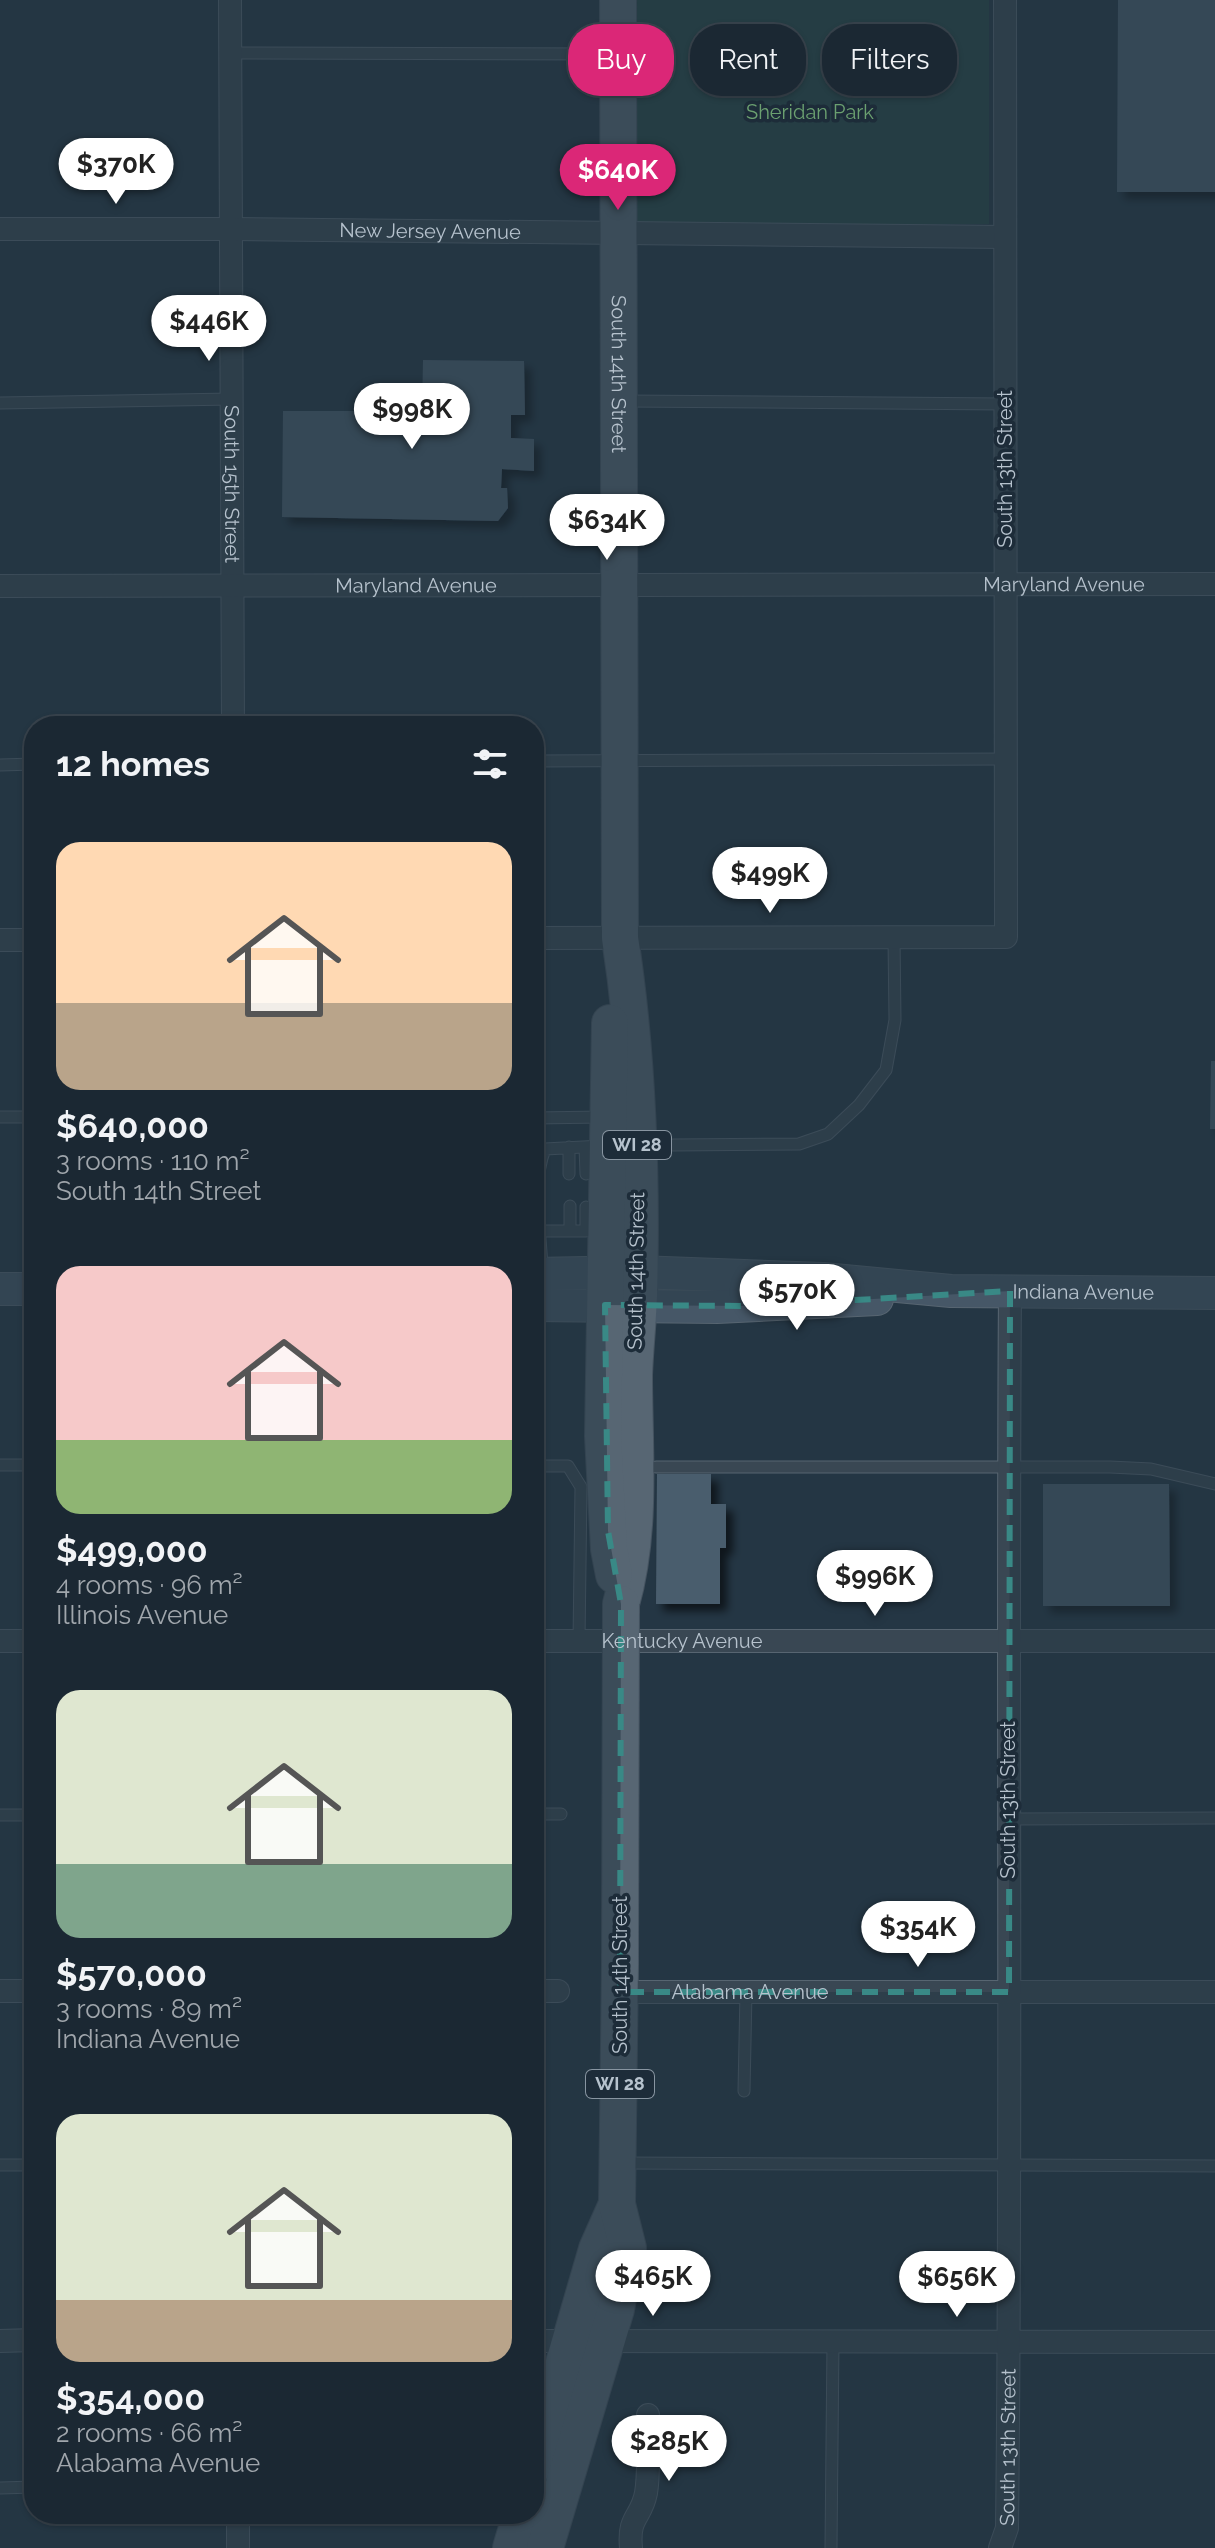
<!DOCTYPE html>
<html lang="en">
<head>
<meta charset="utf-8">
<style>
  body { margin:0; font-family:Raleway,sans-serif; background:#24303b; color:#f1f3f6; height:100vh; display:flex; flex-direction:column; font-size:30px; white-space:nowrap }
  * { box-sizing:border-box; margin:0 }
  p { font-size:26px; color:#a0a6ac }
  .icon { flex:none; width:44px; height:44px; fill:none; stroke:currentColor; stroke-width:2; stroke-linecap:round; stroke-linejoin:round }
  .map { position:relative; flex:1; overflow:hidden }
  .panel { position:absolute; left:24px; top:716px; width:520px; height:1808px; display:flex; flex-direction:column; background:#1b2833; border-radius:32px; box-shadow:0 2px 6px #0004,0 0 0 2px #39444e }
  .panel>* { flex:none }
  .hud { position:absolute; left:568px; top:24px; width:526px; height:72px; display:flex; gap:16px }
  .price { position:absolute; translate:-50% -68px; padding:0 18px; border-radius:28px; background:#fff; color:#222; font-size:26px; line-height:52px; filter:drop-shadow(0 2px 4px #0008) }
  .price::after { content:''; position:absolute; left:50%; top:48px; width:24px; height:18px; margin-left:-12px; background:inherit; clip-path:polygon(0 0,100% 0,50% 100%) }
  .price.active { background:#db2777; color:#fff }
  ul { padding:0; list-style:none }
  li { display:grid; align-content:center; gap:16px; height:424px; padding:0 32px }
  li span { display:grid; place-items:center; height:248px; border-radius:24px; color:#555 }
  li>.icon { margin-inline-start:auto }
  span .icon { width:144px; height:144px; fill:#fffc; stroke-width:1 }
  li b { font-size:34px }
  h2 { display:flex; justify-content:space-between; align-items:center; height:96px; padding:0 32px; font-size:34px }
  .chip { padding:0 28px; border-radius:32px; background:#1b2833; box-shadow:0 2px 6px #0004,0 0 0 2px #39444e; font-size:28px; line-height:72px }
  .chip.active { background:#db2777; color:#fff }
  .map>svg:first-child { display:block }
  .green { fill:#264545 }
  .building { fill:#4a5d6d; filter:url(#shadow) }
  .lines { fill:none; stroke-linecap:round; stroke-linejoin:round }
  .service-casing { stroke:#576571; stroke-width:13 }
  .minor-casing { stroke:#576571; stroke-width:24 }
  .secondary-casing { stroke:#576571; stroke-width:34 }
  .primary-casing { stroke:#455360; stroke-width:38 }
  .service { stroke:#394753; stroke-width:11 }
  .minor { stroke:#394753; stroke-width:22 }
  .secondary { stroke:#465767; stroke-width:32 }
  .primary { stroke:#576673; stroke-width:36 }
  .primary-bridge-casing { stroke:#455360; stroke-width:38; stroke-linecap:butt }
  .primary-bridge { stroke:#576673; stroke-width:36 }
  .marked { fill:none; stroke:#398986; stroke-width:6; stroke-dasharray:16 10; stroke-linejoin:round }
  .labels { text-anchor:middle; stroke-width:7; stroke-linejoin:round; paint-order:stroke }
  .shield { fill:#1d2c39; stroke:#8895a1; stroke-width:2 }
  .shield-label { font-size:18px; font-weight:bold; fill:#b6c2cd }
  .park-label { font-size:20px; fill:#6ba070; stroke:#1d2c39 }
  .street-label { font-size:20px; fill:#b6c2cd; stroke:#1d2c39 }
</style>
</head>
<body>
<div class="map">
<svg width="1215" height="2548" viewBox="0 0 1215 2548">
  <defs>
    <filter id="shadow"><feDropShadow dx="7" dy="7" stdDeviation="4" flood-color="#0009"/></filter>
  </defs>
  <rect width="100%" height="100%" fill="#243644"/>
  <path class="green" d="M630,0H989V224H629Z"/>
  <path class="building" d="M1118,0H1215V192H1117Z
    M423,360L524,361L525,415H511V438L534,439V471L502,469L501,488H507L508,508L498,521L282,517L283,411H422Z
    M1211,1061H1215V1129H1210Z
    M657,1474H711V1504H726V1548H720V1604H656Z
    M1043,1484H1169L1170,1606H1043Z"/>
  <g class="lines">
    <g class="service-casing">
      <path id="service" d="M230,53L613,54
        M625,401L1005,404
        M0,403L232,399
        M534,761L1006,759
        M0,765L34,764
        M0,1117H34
        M534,1118L603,1117
        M673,1145L799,1144L828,1134L859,1105L886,1070L895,1020L894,938
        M569,1147V1174
        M585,1147L586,1174
        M541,1231H570V1206
        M570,1231H586V1207
        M542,1270C541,1232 531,1184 545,1149L602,1146
        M0,1465H34
        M534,1466H568L581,1487L579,1641
        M656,1467H1110L1151,1469L1215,1484
        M534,1814H561
        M0,1815H34
        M1009,1819L1215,1818
        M744,2091L746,1992
        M624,2163L1215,2166
        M0,2165H34
        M0,2488L34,2487
        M831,2548L833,2342"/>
    </g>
    <g class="minor-casing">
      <g id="minor">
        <path id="s1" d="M230,0L233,726"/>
        <path id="s2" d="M0,229H232L1005,237"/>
        <path id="s3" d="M0,586L1215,584"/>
        <path d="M534,938L1006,937L1005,0"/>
        <path d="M0,940H34"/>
        <path d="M0,1641H34"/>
        <path id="s4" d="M534,1641H1215"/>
        <path d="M0,1991H34"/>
        <path d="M534,1991H558"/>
        <path id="s5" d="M620,1992H1215"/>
        <path d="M0,2341L34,2340"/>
        <path d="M534,2341L1215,2342"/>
        <path d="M238,2514V2548"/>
        <path d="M631,2548C628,2515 641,2519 646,2493C650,2469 647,2441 648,2415"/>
        <path id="s6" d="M1000,2548L1007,2528C1012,2116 1007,1704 1010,1291"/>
      </g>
    </g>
    <g class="secondary-casing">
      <g id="secondary">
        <path id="s7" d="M534,1274L638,1272L823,1279L951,1291L1215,1293"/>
        <path d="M0,1289H34"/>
        <path d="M534,1305L717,1307L877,1299"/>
      </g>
    </g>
    <g class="primary-casing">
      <g id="primary">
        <path id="s8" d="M618,0L620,938C638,1055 642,1178 639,1296C638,1322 635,1348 634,1375C634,1451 642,1531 621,1604"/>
        <path d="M610,1023L603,1436L609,1549L614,1575"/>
        <path d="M534,2466L597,2249L617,2204"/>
        <path d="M511,2548L521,2514"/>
        <path d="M545,2548L616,2309L628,2248L617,2204L620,1964"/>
      </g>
    </g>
    <use href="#service" class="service"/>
    <use href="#minor" class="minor"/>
    <use href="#secondary" class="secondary"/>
    <use href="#primary" class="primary"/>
    <g class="primary-bridge-casing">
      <path id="primary-bridge" d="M620,1964L621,1604"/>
    </g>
    <use href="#primary-bridge" class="primary-bridge"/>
  </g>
  <path d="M0 0H1215V2548H0ZM1010,1291L1009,1992H620L621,1604L608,1531L605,1305L753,1306Z" fill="#243644" fill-opacity=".55" fill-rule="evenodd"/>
  <path class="marked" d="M1010,1291L1009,1992H620L621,1604L608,1531L605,1305L753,1306Z"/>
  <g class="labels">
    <g class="shield">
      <rect x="603" y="1131" width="68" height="28" rx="6"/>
      <rect x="586" y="2070" width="68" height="28" rx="6"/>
    </g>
    <g class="shield-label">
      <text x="637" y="1151">WI 28</text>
      <text x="620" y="2090">WI 28</text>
    </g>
    <g class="park-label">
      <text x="810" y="119">Sheridan Park</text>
    </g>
    <g class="street-label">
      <text dy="7" stroke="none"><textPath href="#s2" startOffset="430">New Jersey Avenue</textPath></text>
      <text dy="7" stroke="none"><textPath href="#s8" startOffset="374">South 14th Street</textPath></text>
      <text transform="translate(1005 469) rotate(-90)" y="7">South 13th Street</text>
      <text dy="7" stroke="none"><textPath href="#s1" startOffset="484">South 15th Street</textPath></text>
      <text dy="7" stroke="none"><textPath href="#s3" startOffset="1064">Maryland Avenue</textPath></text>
      <text dy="7" stroke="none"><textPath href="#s3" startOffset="416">Maryland Avenue</textPath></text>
      <text transform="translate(636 1271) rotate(-89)" y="7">South 14th Street</text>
      <text dy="7" stroke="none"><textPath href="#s7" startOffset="550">Indiana Avenue</textPath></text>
      <text dy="7" stroke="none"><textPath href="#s4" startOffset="148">Kentucky Avenue</textPath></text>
      <text transform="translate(1008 1800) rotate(-90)" y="7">South 13th Street</text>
      <text transform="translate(620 1975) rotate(-90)" y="7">South 14th Street</text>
      <text dy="7" stroke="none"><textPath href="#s5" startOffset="130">Alabama Avenue</textPath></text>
      <text dy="7" stroke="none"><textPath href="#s6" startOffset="102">South 13th Street</textPath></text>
    </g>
  </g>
</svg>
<b class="price" style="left:116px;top:206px">$370K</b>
<b class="price active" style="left:618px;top:212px">$640K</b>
<b class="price" style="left:209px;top:363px">$446K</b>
<b class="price" style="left:412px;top:451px">$998K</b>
<b class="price" style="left:607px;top:562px">$634K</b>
<b class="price" style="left:770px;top:915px">$499K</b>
<b class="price" style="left:797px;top:1332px">$570K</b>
<b class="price" style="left:875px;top:1618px">$996K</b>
<b class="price" style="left:918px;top:1969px">$354K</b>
<b class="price" style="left:653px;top:2318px">$465K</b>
<b class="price" style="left:957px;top:2319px">$656K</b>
<b class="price" style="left:669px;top:2483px">$285K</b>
<div class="hud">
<a class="chip active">Buy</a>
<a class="chip">Rent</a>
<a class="chip">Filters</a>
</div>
<section class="panel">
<h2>12 homes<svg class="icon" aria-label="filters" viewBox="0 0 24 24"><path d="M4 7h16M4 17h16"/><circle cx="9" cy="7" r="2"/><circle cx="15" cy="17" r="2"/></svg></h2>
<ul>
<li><span style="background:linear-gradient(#ffd9b3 65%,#b9a48a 0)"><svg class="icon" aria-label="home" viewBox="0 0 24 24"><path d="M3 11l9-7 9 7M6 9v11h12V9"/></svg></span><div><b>$640,000</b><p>3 rooms · 110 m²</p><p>South 14th Street</p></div></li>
<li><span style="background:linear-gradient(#f6c9c9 70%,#8fb573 0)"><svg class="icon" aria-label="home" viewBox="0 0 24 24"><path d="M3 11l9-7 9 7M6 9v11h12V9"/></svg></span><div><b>$499,000</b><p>4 rooms · 96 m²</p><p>Illinois Avenue</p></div></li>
<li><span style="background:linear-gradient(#dfe7d0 70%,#7fa58c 0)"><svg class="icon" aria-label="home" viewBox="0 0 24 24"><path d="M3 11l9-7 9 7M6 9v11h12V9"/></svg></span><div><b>$570,000</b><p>3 rooms · 89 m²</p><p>Indiana Avenue</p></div></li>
<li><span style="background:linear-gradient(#dfe7d0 75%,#b9a48a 0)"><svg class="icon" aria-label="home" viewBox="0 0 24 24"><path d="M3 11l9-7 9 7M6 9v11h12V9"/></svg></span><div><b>$354,000</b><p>2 rooms · 66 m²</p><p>Alabama Avenue</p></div></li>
</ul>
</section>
</div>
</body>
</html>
